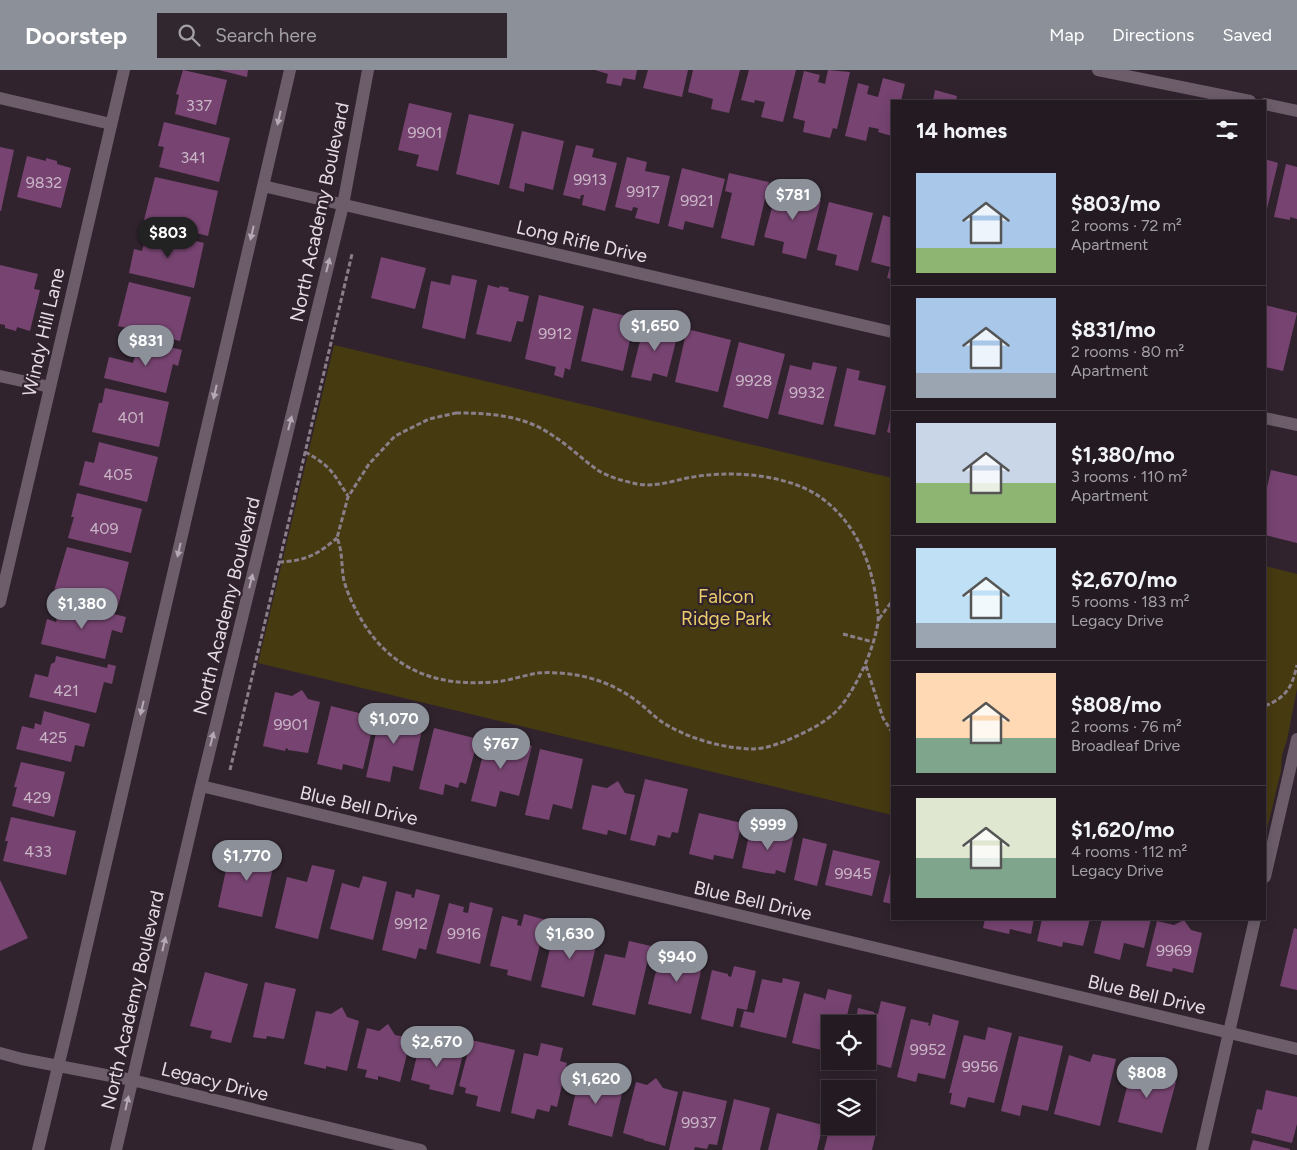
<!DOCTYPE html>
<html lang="en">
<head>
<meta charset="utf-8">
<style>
  body { margin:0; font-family:Figtree,sans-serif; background:#30272f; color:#f1f3f6; height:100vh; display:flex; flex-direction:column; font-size:19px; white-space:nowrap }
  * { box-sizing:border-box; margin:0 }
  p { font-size:16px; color:#a3a1a5 }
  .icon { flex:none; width:28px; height:28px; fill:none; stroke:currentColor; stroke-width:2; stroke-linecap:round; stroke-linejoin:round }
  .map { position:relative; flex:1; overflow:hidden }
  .sheet { position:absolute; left:891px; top:30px; width:375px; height:820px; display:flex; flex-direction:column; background:#241a22; border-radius:0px; box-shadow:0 2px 12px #0003,0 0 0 1px #413840 }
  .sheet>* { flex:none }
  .fabs { position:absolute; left:821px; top:945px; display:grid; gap:10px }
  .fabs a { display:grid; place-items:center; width:55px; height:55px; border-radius:0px; background:#241a22; box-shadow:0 2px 12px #0003,0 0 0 1px #413840; font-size:25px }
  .price { position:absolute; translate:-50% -42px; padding:0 11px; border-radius:18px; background:#8c9099; color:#fff; font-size:16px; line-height:32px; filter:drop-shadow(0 1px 2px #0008) }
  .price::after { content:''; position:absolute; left:50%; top:30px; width:15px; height:11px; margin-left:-8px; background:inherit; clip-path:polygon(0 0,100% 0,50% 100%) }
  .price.on { background:#222; color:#fff }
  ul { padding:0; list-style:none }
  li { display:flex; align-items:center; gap:15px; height:125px; padding:0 25px }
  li+li { border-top:1px solid #413840 }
  li span { display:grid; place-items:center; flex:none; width:140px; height:100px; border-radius:0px; color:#555 }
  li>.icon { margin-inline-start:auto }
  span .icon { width:60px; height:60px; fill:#fffc; stroke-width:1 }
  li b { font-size:21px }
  h2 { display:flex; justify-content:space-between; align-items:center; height:60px; padding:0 25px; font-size:21px }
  header { display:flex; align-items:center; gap:30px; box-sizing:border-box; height:70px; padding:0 25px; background:#8c9099; color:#fff }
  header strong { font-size:24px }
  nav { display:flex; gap:28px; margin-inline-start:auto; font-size:18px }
  .search { width:350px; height:45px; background:#30272f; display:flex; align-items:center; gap:12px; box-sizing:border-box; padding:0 18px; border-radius:0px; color:#a3a1a5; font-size:19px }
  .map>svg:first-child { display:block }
  .green { fill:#463a11 }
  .building { fill:#774471 }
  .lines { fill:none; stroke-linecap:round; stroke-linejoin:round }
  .path { stroke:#8a7f89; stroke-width:3; stroke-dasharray:5 2.5; stroke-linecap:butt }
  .minor { stroke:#6d5d6b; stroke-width:12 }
  .oneway { fill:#b5a9b4 }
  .labels { text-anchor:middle; stroke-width:4.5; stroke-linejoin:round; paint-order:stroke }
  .number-label { font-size:16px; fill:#cab6c7 }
  .street-label { font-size:19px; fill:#e5dce4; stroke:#30232e }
  .park-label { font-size:19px; fill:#eccd6a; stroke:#30232e }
</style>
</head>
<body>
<header>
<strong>Doorstep</strong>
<div class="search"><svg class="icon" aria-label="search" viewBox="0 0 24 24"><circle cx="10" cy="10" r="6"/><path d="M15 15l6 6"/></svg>Search here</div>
<nav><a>Map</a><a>Directions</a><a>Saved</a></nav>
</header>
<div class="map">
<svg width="1297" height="1080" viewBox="0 0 1297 1080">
  <rect width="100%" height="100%" fill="#30232e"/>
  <path class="green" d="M334,275L892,408V745L258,593Z
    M1265,496L1297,504V619L1287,670L1282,685L1281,701L1265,767Z"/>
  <path class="building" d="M183,0L227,10L216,55L175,44L179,25L176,24Z
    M219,0H248L247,7Z
    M595,0H637L635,10L623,8L621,16L606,13L608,4Z
    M648,0H688L682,27L643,18Z
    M693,0H740L729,43L711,39L713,29L688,22Z
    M749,0H796L783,52L761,47L765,32L755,30L754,33L741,30Z
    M828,0L850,2L837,59L833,58L830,68L803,62L805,51L793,48L804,1L820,5L818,12L825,14Z
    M883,8L905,14L901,31H892V66L878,62L879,59L869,57L866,71L845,66L858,13L869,16L867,24L878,27Z
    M935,20L957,26L956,31H933Z
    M409,33L452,43L438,101L416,96L419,85L398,80Z
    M469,44L514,54L499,115L456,104Z
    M164,52L230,68L219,112L159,97L164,77L158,76Z
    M522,61L564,71L553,120L525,113L524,122L509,118Z
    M576,75L594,79L592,87L617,93L605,141L582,135L584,125H581L580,129L563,125Z
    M0,77L14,80L1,141H0Z
    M27,86L46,91V88L57,91V94L71,98L61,138L17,127Z
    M627,87L647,92L645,101L670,106L659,154L635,148L638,138L633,137L632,141L615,137Z
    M1265,89L1278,93L1266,143H1265Z
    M1286,94L1297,97V149L1290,147V150L1274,147Z
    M682,98L725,109L713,158L685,151L683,160L668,156Z
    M729,103L769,112L754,176L721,168L732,123L725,121Z
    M155,107L218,121L208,166L144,150Z
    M789,112L799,115L797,124L821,130L806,189L782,183L784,172L764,167L777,119L786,121Z
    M829,132L873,143L858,201L835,195L837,185L817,180Z
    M883,145L892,148V209L887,208L890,197L871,192Z
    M148,159L204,173L194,218L129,203L134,179L142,181Z
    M381,187L426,198L415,239L371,228Z
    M0,195L38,204L34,219L40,220L30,261L17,257L16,261L5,258V255L0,254Z
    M452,205L477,210L465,269L422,258L431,211L450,215Z
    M129,212L191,227L180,271L118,256Z
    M488,215L499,218L500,216L509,218L508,221L529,226L523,252L517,251L511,272L476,264Z
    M539,225L584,236L570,300L565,298L563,308L554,305L556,297L525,289Z
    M1265,235L1297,243L1283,301L1265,297Z
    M593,238L635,248L623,301L581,291Z
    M661,254L679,259L667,307L653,303L651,311L631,307L644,255L660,259Z
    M687,259L731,270L718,322L675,312Z
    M137,269L182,280L178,296L173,294L166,323L104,308L109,287L133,293L135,286H133Z
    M739,272L785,284L768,349L723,337Z
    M813,292L837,297L823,355L778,344L790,295L811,300Z
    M847,298L860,301L858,310L886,316L875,365L834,356Z
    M105,318L169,332L159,377L92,362L99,333H102Z
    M892,342V364L887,362Z
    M99,372L158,387L147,432L79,415L85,391L94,393Z
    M1271,400L1297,406V473L1265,465V426Z
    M77,423L142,439L131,483L68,468L74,447H71Z
    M67,477L129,492L118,536L54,521Z
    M61,531L126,547L122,563L112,560L105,589L41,574L47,549L56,552Z
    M56,586L107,598L108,594L116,596L112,614L104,612L96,643L29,627L35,604L48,607L51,594L55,592Z
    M302,620L308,629L320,632L308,683L288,680V679L286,678L285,681L263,676L275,622L292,626Z
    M331,636L375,647L363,699L343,694L342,700L317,694Z
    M44,641L90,654L84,677L75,675L71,692L16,679L22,656L34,659L35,653L41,655Z
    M381,641L424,651L413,701L393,696L390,712L366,707Z
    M434,658L478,669L466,714L460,712L458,718L445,714L443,725L419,719Z
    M488,665L532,676L519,726L500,721L496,737L471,731Z
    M540,679L583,689L572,739L553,734L549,750L525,745Z
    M21,692L65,702L54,747L12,736L17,717H14Z
    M645,709L688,719L678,763L672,762L670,768L658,765L655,776L630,770Z
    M618,711L625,723L635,725L626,765L608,760L607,765L582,759L592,715L607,718Z
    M699,743L742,753L733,789L714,785L713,790L689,784Z
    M11,747L76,761L66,805L3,791L8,771H5Z
    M751,756L794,765L785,803L776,800L775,804L767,803L742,798Z
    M803,768L827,774L817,816L794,810Z
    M251,779L276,784L262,847L218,837L229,786L234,781L243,783L249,790Z
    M833,780L880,791L872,826L825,815Z
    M892,794V834L883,832Z
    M312,795L335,800L318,869L275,858L287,807L307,812Z
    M363,806L387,812L373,870L330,859L342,813L359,818Z
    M0,810L28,868L0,881Z
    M416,819L440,825L426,880L419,878L416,889L382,880L396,821L412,825L411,827L414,828Z
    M470,832L493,838L480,894L436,883L449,833L464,837L463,842L468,843Z
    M524,844L546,850L531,911L507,905L508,900L490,896L502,846L518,850L517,855L521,856Z
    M985,849H1034L1031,864L1010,859L1009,864L983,858Z
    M1042,849H1090L1083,876L1063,872L1062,877L1037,871Z
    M1102,849H1151L1144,878L1124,873L1120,890L1094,883Z
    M1184,850L1191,860L1202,863L1193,903L1173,898L1172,902L1146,896L1157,851L1174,855Z
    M556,853L599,863L584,927L541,917Z
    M1294,858L1297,859V920L1280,916Z
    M629,871L651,876L635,945L592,935L605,884L625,888Z
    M681,883L704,888L691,944L648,934L657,897L666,899L669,885L680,887Z
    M734,896L756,901L747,940L737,938L733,957L701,949L712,900L728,904V906L731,907Z
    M205,902L248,914L231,973L210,968L212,961L190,956Z
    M783,908L800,912L786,968L740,957L744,941L754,943L762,909L782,913Z
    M265,912L296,919L284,969L267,966L266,969L253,967Z
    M828,919L852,925L845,954H830V982L792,973L804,923L823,928L825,930Z
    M881,931L906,937L891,998L868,992V954H855L858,938L874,942V943L878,944Z
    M342,937L347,947L359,951L347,1001L326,996V999L304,994L316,941L331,944Z
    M933,944L959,951L945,1009L918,1003L916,1012L897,1007L911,949L929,953L928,955L930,956Z
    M388,954L395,965L411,968L400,1012L378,1006V1010L365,1007L367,1000L357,998L367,958L379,961Z
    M988,957L1012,963L994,1033L968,1027L965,1038L950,1034L952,1023H949L964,965L985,970Z
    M1019,966L1063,976L1048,1041L1022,1035L1020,1046L1001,1041Z
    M471,970L515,980L500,1042L476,1036L478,1026L465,1023L466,1018L459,1016Z
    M420,973L463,984L453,1025L429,1019L430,1015L411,1010Z
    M541,973L563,978L560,991L567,993L557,1037L551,1035L549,1042L537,1039L534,1049L511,1043L524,983L538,986Z
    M1093,984L1116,989L1100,1056L1054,1044L1069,985L1090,992Z
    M1133,993L1158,999L1155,1010H1157L1158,1007L1176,1012L1162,1063L1118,1052Z
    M601,1001L607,1011L624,1015L612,1067L568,1055L580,1005L591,1007Z
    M656,1008L663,1018L678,1022L665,1076L643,1070L644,1068L642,1069L623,1063L636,1012L647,1015Z
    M1266,1020L1297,1027V1054L1292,1073L1251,1063L1257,1039L1262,1040Z
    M683,1021L727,1031L717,1075L709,1074L707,1079L695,1077L694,1080H669Z
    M734,1029L770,1038L760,1080H722Z
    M777,1043L823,1055L817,1080H768Z
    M830,1056H847L876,1063L872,1080H824Z
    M1253,1070L1290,1079V1080H1250Z"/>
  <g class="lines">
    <path class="path" d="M456,343C490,343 523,345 552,365C568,375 581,388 596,399C607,407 624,411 637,414C655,417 669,412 687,408C726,400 786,403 820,427C854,451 870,488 876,528C877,536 879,545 878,553C874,574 867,592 857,611C850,624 842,637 831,646C821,654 810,660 799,665C785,672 766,679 751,679C721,678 687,668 662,652C655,647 649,641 643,636C624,620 601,609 576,605C564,603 550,602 538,603C526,605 514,609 502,611C436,619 387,600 356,540C351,531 347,521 344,511C341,496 343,482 337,468L348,427L369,394L395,366L429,349Z
      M305,382C331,396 333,403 348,426
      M279,492C305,491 317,485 337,468
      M879,549L892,531
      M843,564L873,572
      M866,596L883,648L892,662
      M1265,636C1287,627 1292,617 1297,595
      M230,700L352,184"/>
    <path class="minor" d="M1098,0L1250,31
      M0,28L111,54
      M1265,34L1297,41
      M263,116L892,262
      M0,306L50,317
      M1265,348L1297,355
      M0,532L124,0
      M201,716L1297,979
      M1265,807L1297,669
      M0,983L22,989L132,1010L421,1080
      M38,1080L72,939L290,0
      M116,1080L201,716L343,135L368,0
      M1202,1080L1255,849"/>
  </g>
  <defs><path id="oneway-solid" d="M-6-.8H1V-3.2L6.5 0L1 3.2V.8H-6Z" transform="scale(1.25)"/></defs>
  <g class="oneway">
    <use href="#oneway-solid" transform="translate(279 48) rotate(103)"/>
    <use href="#oneway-solid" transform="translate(252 163) rotate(103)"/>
    <use href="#oneway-solid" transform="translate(328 195) rotate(-76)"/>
    <use href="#oneway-solid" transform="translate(215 322) rotate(103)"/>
    <use href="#oneway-solid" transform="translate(290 353) rotate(-76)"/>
    <use href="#oneway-solid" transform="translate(179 480) rotate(103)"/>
    <use href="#oneway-solid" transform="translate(251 511) rotate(-76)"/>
    <use href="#oneway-solid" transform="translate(142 638) rotate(103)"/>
    <use href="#oneway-solid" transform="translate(212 669) rotate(-76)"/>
    <use href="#oneway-solid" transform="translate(164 874) rotate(-77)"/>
    <use href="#oneway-solid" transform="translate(127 1033) rotate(-77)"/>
  </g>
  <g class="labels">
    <g class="number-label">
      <text x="199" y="41">337</text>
      <text x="425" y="68">9901</text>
      <text x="193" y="93">341</text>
      <text x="590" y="115">9913</text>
      <text x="44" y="118">9832</text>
      <text x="643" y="127">9917</text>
      <text x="697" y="136">9921</text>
      <text x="555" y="269">9912</text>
      <text x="754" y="316">9928</text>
      <text x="807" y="328">9932</text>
      <text x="131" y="353">401</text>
      <text x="118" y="410">405</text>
      <text x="104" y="464">409</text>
      <text x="66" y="626">421</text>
      <text x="291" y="660">9901</text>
      <text x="53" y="673">425</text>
      <text x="37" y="733">429</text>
      <text x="38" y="787">433</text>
      <text x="853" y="809">9945</text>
      <text x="411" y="859">9912</text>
      <text x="464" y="869">9916</text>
      <text x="1174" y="886">9969</text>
      <text x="928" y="985">9952</text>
      <text x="980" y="1002">9956</text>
      <text x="699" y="1058">9937</text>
    </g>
    <g class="street-label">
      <text transform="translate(319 142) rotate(-78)" y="7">North Academy Boulevard</text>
      <text transform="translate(582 171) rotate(13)" y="7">Long Rifle Drive</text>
      <text transform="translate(43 262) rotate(-77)" y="7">Windy Hill Lane</text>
      <text transform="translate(226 536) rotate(-76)" y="7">North Academy Boulevard</text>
      <text transform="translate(359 735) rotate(13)" y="7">Blue Bell Drive</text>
      <text transform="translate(753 830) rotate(13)" y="7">Blue Bell Drive</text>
      <text transform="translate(1147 924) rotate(13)" y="7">Blue Bell Drive</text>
      <text transform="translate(132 930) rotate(-77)" y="7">North Academy Boulevard</text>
      <text transform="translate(215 1011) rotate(14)" y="7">Legacy Drive</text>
    </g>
    <g class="park-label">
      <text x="726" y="533">Falcon<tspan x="726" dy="22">Ridge Park</tspan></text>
    </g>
  </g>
</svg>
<div class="fabs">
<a><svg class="icon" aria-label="locate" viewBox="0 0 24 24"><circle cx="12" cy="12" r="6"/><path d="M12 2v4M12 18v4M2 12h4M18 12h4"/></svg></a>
<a><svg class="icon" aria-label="layers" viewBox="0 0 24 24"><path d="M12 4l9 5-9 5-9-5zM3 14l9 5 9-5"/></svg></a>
</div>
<b class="price" style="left:793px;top:151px">$781</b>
<b class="price on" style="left:168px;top:189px">$803</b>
<b class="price" style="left:655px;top:282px">$1,650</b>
<b class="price" style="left:146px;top:297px">$831</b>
<b class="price" style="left:82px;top:560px">$1,380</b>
<b class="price" style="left:394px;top:675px">$1,070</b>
<b class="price" style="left:501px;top:700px">$767</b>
<b class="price" style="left:768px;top:781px">$999</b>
<b class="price" style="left:247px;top:812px">$1,770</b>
<b class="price" style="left:570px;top:890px">$1,630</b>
<b class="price" style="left:677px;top:913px">$940</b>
<b class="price" style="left:437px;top:998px">$2,670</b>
<b class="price" style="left:1147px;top:1029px">$808</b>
<b class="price" style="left:596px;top:1035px">$1,620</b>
<section class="sheet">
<h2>14 homes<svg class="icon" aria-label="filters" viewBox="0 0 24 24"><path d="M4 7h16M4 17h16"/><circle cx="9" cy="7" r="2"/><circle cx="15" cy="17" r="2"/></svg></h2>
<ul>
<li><span style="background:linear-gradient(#a9c7e8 75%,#8fb573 0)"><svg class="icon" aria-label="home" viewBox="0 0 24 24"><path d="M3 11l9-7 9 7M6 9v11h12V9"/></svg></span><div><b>$803/mo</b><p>2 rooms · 72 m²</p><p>Apartment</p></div></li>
<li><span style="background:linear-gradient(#a9c7e8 75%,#9aa5b1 0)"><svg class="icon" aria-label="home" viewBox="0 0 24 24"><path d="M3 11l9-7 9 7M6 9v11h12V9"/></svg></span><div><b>$831/mo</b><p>2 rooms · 80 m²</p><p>Apartment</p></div></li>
<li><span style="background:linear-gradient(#c9d6e8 60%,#8fb573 0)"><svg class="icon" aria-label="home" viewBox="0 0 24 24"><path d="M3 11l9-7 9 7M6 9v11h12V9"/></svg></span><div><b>$1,380/mo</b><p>3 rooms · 110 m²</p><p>Apartment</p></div></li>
<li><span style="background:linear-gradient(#bfe0f5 75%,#9aa5b1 0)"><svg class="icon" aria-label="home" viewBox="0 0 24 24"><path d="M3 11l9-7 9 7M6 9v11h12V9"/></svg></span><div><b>$2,670/mo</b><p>5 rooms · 183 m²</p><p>Legacy Drive</p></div></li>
<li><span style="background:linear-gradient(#ffd9b3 65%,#7fa58c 0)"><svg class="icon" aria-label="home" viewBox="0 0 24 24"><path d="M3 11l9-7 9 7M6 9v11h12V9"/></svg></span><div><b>$808/mo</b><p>2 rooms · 76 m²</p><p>Broadleaf Drive</p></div></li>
<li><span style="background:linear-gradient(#dfe7d0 60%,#7fa58c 0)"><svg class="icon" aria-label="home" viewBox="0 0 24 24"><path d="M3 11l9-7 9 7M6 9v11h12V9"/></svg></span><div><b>$1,620/mo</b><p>4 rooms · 112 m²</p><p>Legacy Drive</p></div></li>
</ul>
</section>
</div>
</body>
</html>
